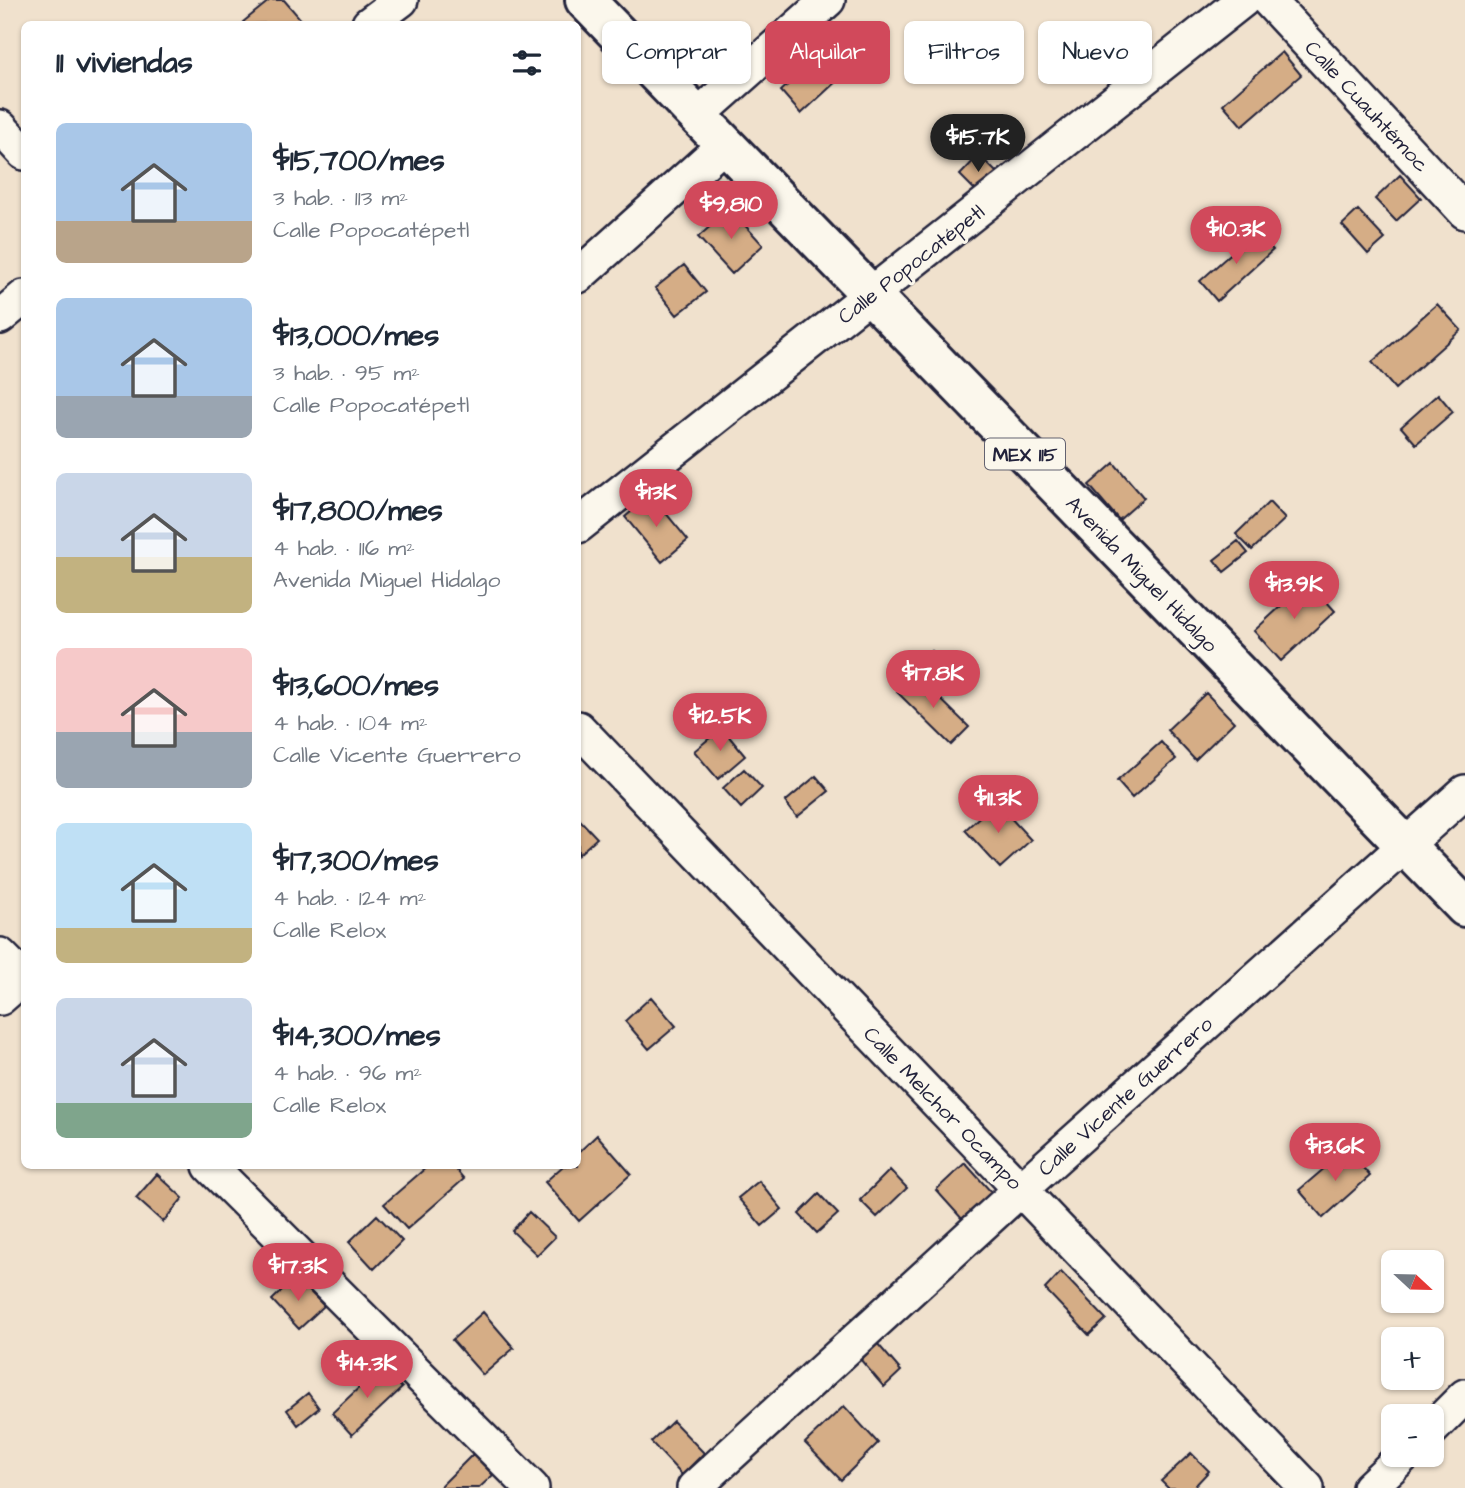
<!DOCTYPE html>
<html lang="es">
<head>
<meta charset="utf-8">
<style>
  body { margin:0; font-family:"Architects Daughter",sans-serif; background:#f2f2f3; color:#1f2937; height:100vh; display:flex; flex-direction:column; font-size:26px; white-space:nowrap }
  * { box-sizing:border-box; margin:0 }
  p { font-size:23px; color:#747a83 }
  .icon { flex:none; width:38px; height:38px; fill:none; stroke:currentColor; stroke-width:2; stroke-linecap:round; stroke-linejoin:round }
  .map { position:relative; flex:1; overflow:hidden }
  .details { position:absolute; left:21px; top:21px; width:560px; height:1148px; display:flex; flex-direction:column; background:#fff; border-radius:10px; box-shadow:0 2px 5px #0004 }
  .details>* { flex:none }
  .guide { position:absolute; left:602px; top:21px; width:665px; height:63px; display:flex; gap:14px }
  .needle { width:46px; rotate:112deg }
  .tools { position:absolute; left:1381px; top:1250px; display:grid; gap:14px }
  .tools a { display:grid; place-items:center; width:63px; height:63px; border-radius:10px; background:#fff; box-shadow:0 2px 5px #0004; font-size:35px }
  .price { position:absolute; translate:-50% -60px; padding:0 16px; border-radius:24px; background:#d1495b; color:#fff; font-size:23px; line-height:46px; filter:drop-shadow(0 2px 4px #0008) }
  .price::after { content:''; position:absolute; left:50%; top:42px; width:21px; height:16px; margin-left:-10px; background:inherit; clip-path:polygon(0 0,100% 0,50% 100%) }
  .price.on { background:#222; color:#fff }
  ul { padding:0; list-style:none }
  li { display:flex; align-items:center; gap:21px; height:175px; padding:0 35px }
  li span { display:grid; place-items:center; flex:none; width:196px; height:140px; border-radius:10px; color:#555 }
  li>.icon { margin-inline-start:auto }
  span .icon { width:84px; height:84px; fill:#fffc; stroke-width:1 }
  li b { font-size:30px }
  h2 { display:flex; justify-content:space-between; align-items:center; height:84px; padding:0 35px; font-size:30px }
  .tag { padding:0 24px; border-radius:10px; background:#fff; box-shadow:0 2px 5px #0004; font-size:24px; line-height:63px }
  .tag.on { background:#d1495b; color:#fff }
  .map>svg:first-child { display:block }
  .building { fill:#d5ad86; stroke:#22223b; stroke-width:2 }
  .lines { fill:none; stroke-linecap:round; stroke-linejoin:round }
  .minor-casing { stroke:#22223b; stroke-width:38 }
  .major-casing { stroke:#22223b; stroke-width:44 }
  .minor { stroke:#fbf7ec; stroke-width:33 }
  .major { stroke:#fbf7ec; stroke-width:38 }
  .labels { text-anchor:middle; stroke-width:6; stroke-linejoin:round; paint-order:stroke }
  .shield { fill:#fbf7ec; stroke:#636270; stroke-width:2 }
  .shield-label { font-size:19px; font-weight:bold; fill:#22223b }
  .street-label { font-size:21px; fill:#22223b; stroke:#fbf7ec }
</style>
</head>
<body>
<div class="map">
<svg width="1465" height="1488" viewBox="0 0 1465 1488">
  <rect width="100%" height="100%" fill="#f0e1cd"/>
  <filter id="ink" filterUnits="userSpaceOnUse"><feTurbulence type="fractalNoise" baseFrequency=".0143" numOctaves="2"/><feDisplacementMap in="SourceGraphic" scale="14" xChannelSelector="R" yChannelSelector="G"/><feConvolveMatrix kernelMatrix="1 2 1 2 8 2 1 2 1" color-interpolation-filters="sRGB"/></filter>
  <g filter="url(#ink)">
    <path class="building" d="M270,0H284L304,23L245,24L243,22Z
      M844,33L865,55L801,114L781,91Z
      M1282,52L1301,75L1242,126L1223,104Z
      M979,155L997,173L977,192L960,175Z
      M1400,175L1421,198L1396,221L1375,199Z
      M730,209L763,245L732,274L698,237Z
      M1358,210L1385,239L1368,254L1342,225Z
      M1256,231L1273,250L1217,301L1200,281Z
      M684,265L706,292L677,315L655,288Z
      M1437,304L1461,330L1395,389L1372,362Z
      M1438,394L1453,412L1416,444L1401,427Z
      M1114,463L1144,498L1119,520L1089,485Z
      M651,495L688,540L662,562L625,517Z
      M1269,502L1285,519L1252,550L1236,534Z
      M1238,541L1248,553L1224,572L1214,560Z
      M1308,581L1335,611L1281,661L1254,631Z
      M932,651L959,677L944,693L917,666Z
      M915,674L969,727L951,745L897,692Z
      M1206,693L1234,722L1195,760L1167,730Z
      M722,728L745,756L718,779L694,751Z
      M1161,742L1176,759L1132,798L1117,781Z
      M744,769L762,788L741,808L723,788Z
      M816,776L829,791L797,817L785,802Z
      M996,802L1031,840L1000,868L965,830Z
      M580,820L597,838L578,855V822Z
      M651,997L676,1026L649,1049L625,1021Z
      M597,1135L631,1174L579,1221L545,1182L563,1166H578V1153Z
      M1347,1149L1370,1176L1323,1218L1299,1190Z
      M965,1163L992,1193L963,1220L936,1190Z
      M428,1166H453L464,1179L407,1229L384,1204Z
      M890,1170L907,1188L877,1217L860,1200Z
      M157,1174L183,1198L163,1222L136,1198Z
      M759,1181L782,1209L762,1226L738,1198Z
      M819,1194L838,1214L817,1233L799,1214Z
      M529,1212L555,1237L537,1255L512,1231Z
      M377,1215L402,1241L374,1269L349,1242Z
      M1061,1272L1106,1319L1089,1335L1045,1289Z
      M296,1277L324,1306L299,1329L272,1300Z
      M483,1312L514,1348L483,1375L452,1340Z
      M877,1343L901,1371L884,1387L860,1359Z
      M382,1366L402,1388L352,1435L332,1413Z
      M308,1393L319,1408L298,1425L287,1410Z
      M844,1406L878,1443L841,1480L805,1443Z
      M673,1421L704,1453L682,1475L651,1442Z
      M1191,1453L1209,1471L1193,1488H1168L1161,1481Z
      M473,1454L493,1475L479,1488H439Z"/>
    <g class="lines">
      <g class="minor-casing">
        <path id="minor" d="M1268,0L1465,212
          M369,24L401,0
          M697,116L828,0
          M0,127L24,153
          M578,276L725,144
          M0,317L24,297
          M578,526L1243,0
          M578,728L1307,1488
          M0,955L24,979
          M0,998L24,977
          M210,1166L532,1488
          M1432,1429L1465,1396
          M694,1488L1021,1189L1465,792
          M1369,1488L1405,1454"/>
      </g>
      <g class="major-casing">
        <path id="major" d="M585,0L1465,907"/>
      </g>
      <use href="#minor" class="minor"/>
      <use href="#major" class="major"/>
    </g>
  </g>
  <g class="labels">
    <rect class="shield" x="985" y="438.5" width="80" height="31" rx="5"/>
    <g class="shield-label">
      <text x="1025" y="461">MEX 115</text>
    </g>
    <g class="street-label">
      <text transform="translate(1367 106) rotate(47)" y="7">Calle Cuauhtémoc</text>
      <text transform="translate(911 264) rotate(-38)" y="7">Calle Popocatépetl</text>
      <text transform="translate(1142 574) rotate(46)" y="7">Avenida Miguel Hidalgo</text>
      <text transform="translate(1125 1096) rotate(-42)" y="7">Calle Vicente Guerrero</text>
      <text transform="translate(943 1108) rotate(46)" y="7">Calle Melchor Ocampo</text>
    </g>
  </g>
</svg>
<div class="tools">
<a><svg class="needle" viewBox="-14 -14 28 28"><path d="M0-13l5 13h-10z" fill="#e53935"/><path d="M0 13l5-13h-10z" fill="#747a83"/></svg></a>
<a>+</a>
<a>−</a>
</div>
<b class="price on" style="left:978px;top:174px">$15.7K</b>
<b class="price" style="left:731px;top:241px">$9,810</b>
<b class="price" style="left:1236px;top:266px">$10.3K</b>
<b class="price" style="left:656px;top:529px">$13K</b>
<b class="price" style="left:1294px;top:621px">$13.9K</b>
<b class="price" style="left:933px;top:710px">$17.8K</b>
<b class="price" style="left:720px;top:753px">$12.5K</b>
<b class="price" style="left:998px;top:835px">$11.3K</b>
<b class="price" style="left:1335px;top:1183px">$13.6K</b>
<b class="price" style="left:298px;top:1303px">$17.3K</b>
<b class="price" style="left:367px;top:1400px">$14.3K</b>
<div class="guide">
<a class="tag">Comprar</a>
<a class="tag on">Alquilar</a>
<a class="tag">Filtros</a>
<a class="tag">Nuevo</a>
</div>
<section class="details">
<h2>11 viviendas<svg class="icon" aria-label="filters" viewBox="0 0 24 24"><path d="M4 7h16M4 17h16"/><circle cx="9" cy="7" r="2"/><circle cx="15" cy="17" r="2"/></svg></h2>
<ul>
<li><span style="background:linear-gradient(#a9c7e8 70%,#b9a48a 0)"><svg class="icon" aria-label="home" viewBox="0 0 24 24"><path d="M3 11l9-7 9 7M6 9v11h12V9"/></svg></span><div><b>$15,700/mes</b><p>3 hab. · 113 m²</p><p>Calle Popocatépetl</p></div></li>
<li><span style="background:linear-gradient(#a9c7e8 70%,#9aa5b1 0)"><svg class="icon" aria-label="home" viewBox="0 0 24 24"><path d="M3 11l9-7 9 7M6 9v11h12V9"/></svg></span><div><b>$13,000/mes</b><p>3 hab. · 95 m²</p><p>Calle Popocatépetl</p></div></li>
<li><span style="background:linear-gradient(#c9d6e8 60%,#c2b280 0)"><svg class="icon" aria-label="home" viewBox="0 0 24 24"><path d="M3 11l9-7 9 7M6 9v11h12V9"/></svg></span><div><b>$17,800/mes</b><p>4 hab. · 116 m²</p><p>Avenida Miguel Hidalgo</p></div></li>
<li><span style="background:linear-gradient(#f6c9c9 60%,#9aa5b1 0)"><svg class="icon" aria-label="home" viewBox="0 0 24 24"><path d="M3 11l9-7 9 7M6 9v11h12V9"/></svg></span><div><b>$13,600/mes</b><p>4 hab. · 104 m²</p><p>Calle Vicente Guerrero</p></div></li>
<li><span style="background:linear-gradient(#bfe0f5 75%,#c2b280 0)"><svg class="icon" aria-label="home" viewBox="0 0 24 24"><path d="M3 11l9-7 9 7M6 9v11h12V9"/></svg></span><div><b>$17,300/mes</b><p>4 hab. · 124 m²</p><p>Calle Relox</p></div></li>
<li><span style="background:linear-gradient(#c9d6e8 75%,#7fa58c 0)"><svg class="icon" aria-label="home" viewBox="0 0 24 24"><path d="M3 11l9-7 9 7M6 9v11h12V9"/></svg></span><div><b>$14,300/mes</b><p>4 hab. · 96 m²</p><p>Calle Relox</p></div></li>
</ul>
</section>
</div>
</body>
</html>
